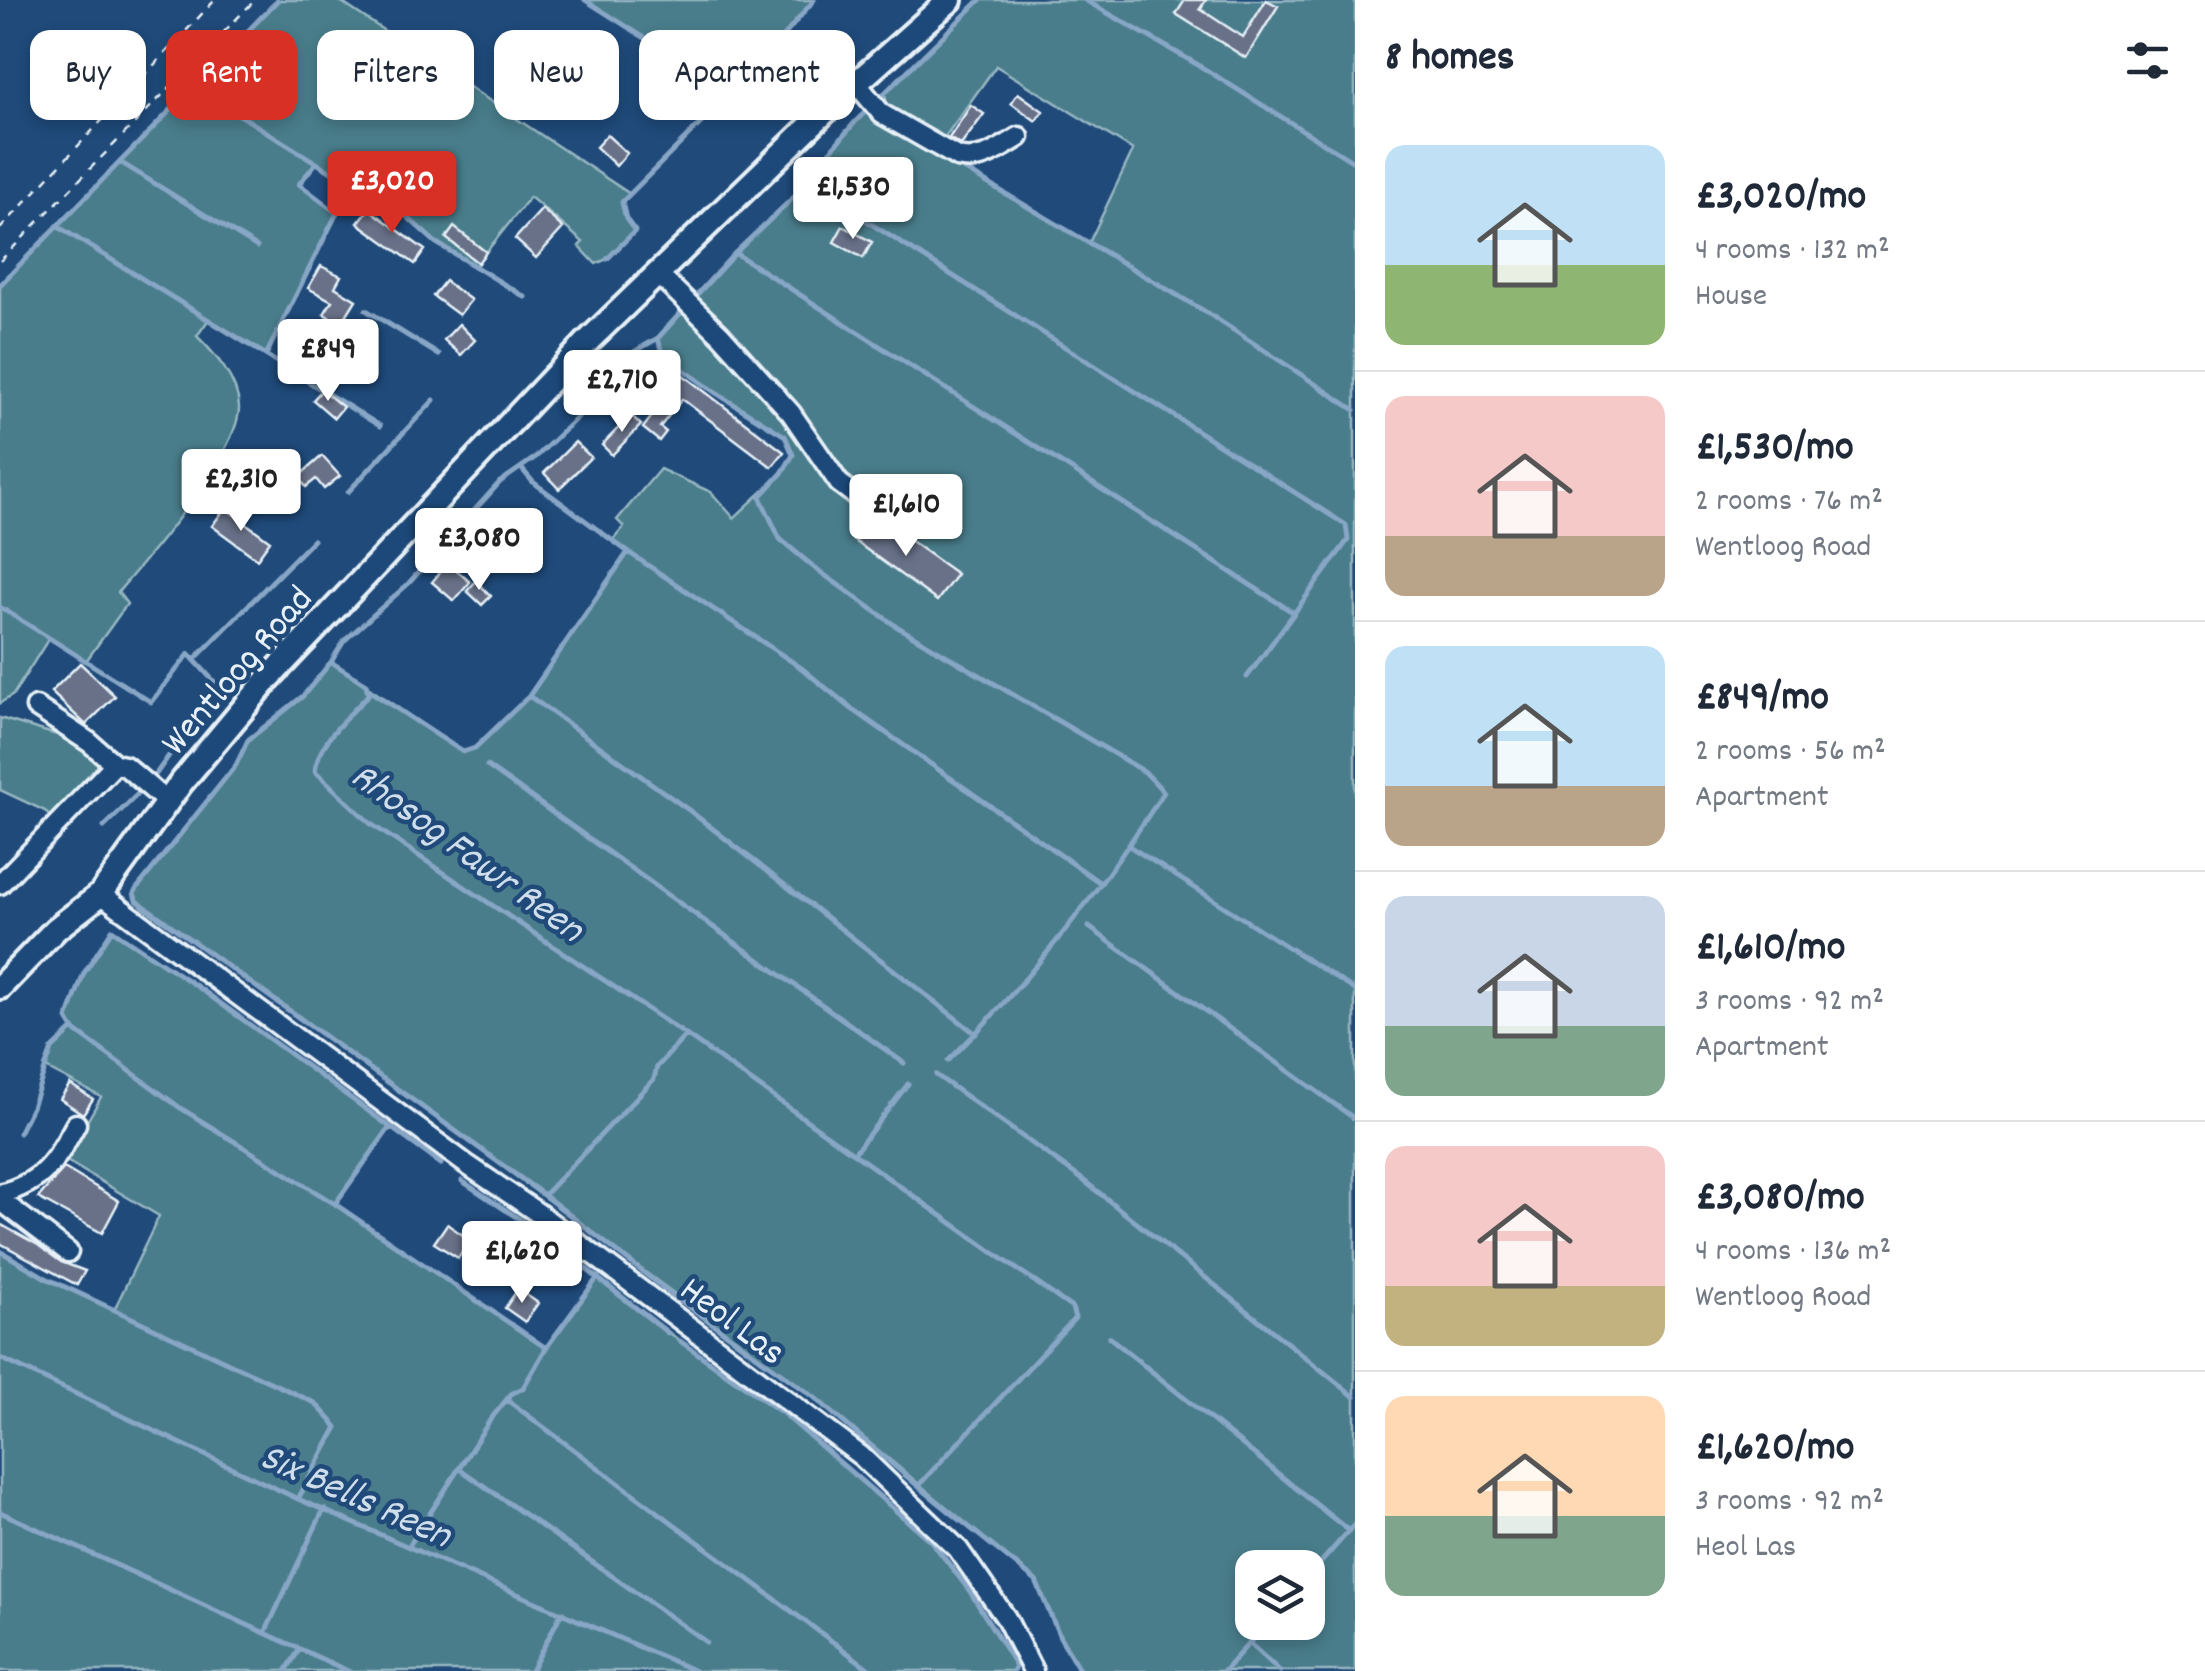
<!DOCTYPE html>
<html lang="en">
<head>
<meta charset="utf-8">
<style>
  body { margin:0; font-family:Dekko,sans-serif; background:#f6f6f7; color:#1f2937; height:100vh; display:flex; flex-direction:column; font-size:38px; white-space:nowrap }
  * { box-sizing:border-box; margin:0 }
  p { font-size:32px; color:#747a83 }
  .icon { flex:none; width:55px; height:55px; fill:none; stroke:currentColor; stroke-width:2; stroke-linecap:round; stroke-linejoin:round }
  .map { position:relative; flex:1; overflow:hidden }
  .drawer { display:flex; flex-direction:column; background:#fff; width:850px }
  .drawer>* { flex:none }
  .banner { position:absolute; left:30px; top:30px; width:950px; height:90px; display:flex; gap:20px }
  .tools { position:absolute; left:1235px; top:1550px; display:grid; gap:20px }
  .tools a { display:grid; place-items:center; width:90px; height:90px; border-radius:20px; background:#fff; box-shadow:0 5px 15px #0003; font-size:50px }
  .price { position:absolute; translate:-50% -85px; padding:0 22px; border-radius:10px; background:#fff; color:#222; font-size:32px; line-height:65px; filter:drop-shadow(0 2px 5px #0008) }
  .price::after { content:''; position:absolute; left:50%; top:60px; width:30px; height:22px; margin-left:-15px; background:inherit; clip-path:polygon(0 0,100% 0,50% 100%) }
  .price.active { background:#d93025; color:#fff }
  ul { padding:0; list-style:none }
  li { display:flex; align-items:center; gap:30px; height:250px; padding:0 30px }
  li+li { border-top:2px solid #e0e1e3 }
  li span { display:grid; place-items:center; flex:none; width:280px; height:200px; border-radius:20px; color:#555 }
  li>.icon { margin-inline-start:auto }
  span .icon { width:120px; height:120px; fill:#fffc; stroke-width:1 }
  li b { font-size:42px }
  h2 { display:flex; justify-content:space-between; align-items:center; height:120px; padding:0 30px; font-size:42px }
  .pill { padding:0 35px; border-radius:20px; background:#fff; box-shadow:0 5px 15px #0003; font-size:35px; line-height:90px }
  .pill.active { background:#d93025; color:#fff }
  main { display:flex; flex:1; min-height:0 }
  .map>svg:first-child { display:block }
  .green { fill:#487d8b; stroke:#98b7c2; stroke-width:2.5; fill-rule:evenodd }
  .lines { fill:none; stroke-linecap:round; stroke-linejoin:round }
  .stream { stroke:#88a6c5; stroke-width:5 }
  .building { fill:#687188; stroke:#e8f1f8; stroke-width:2.5 }
  .minor-casing { stroke:#e8f1f8; stroke-width:25 }
  .major-casing { stroke:#e8f1f8; stroke-width:30 }
  .path { stroke:#e8f1f8; stroke-width:2.5; stroke-dasharray:8 8; stroke-linecap:butt }
  .minor { stroke:#1f4a7a; stroke-width:18 }
  .major { stroke:#1f4a7a; stroke-width:22 }
  .labels { text-anchor:middle; stroke-width:9; stroke-linejoin:round; paint-order:stroke }
  .street-label { font-size:38px; fill:#e8f1f8; stroke:#1f4a7a }
  .water-label { font-size:40px; font-style:italic; fill:#d0deeb; stroke:#1f4a7a }
</style>
</head>
<body>
<main>
<div class="map">
<svg width="1355" height="1671" viewBox="0 0 1355 1671">
  <rect width="100%" height="100%" fill="#1f4a7a"/>
  <filter id="ink" filterUnits="userSpaceOnUse"><feTurbulence type="fractalNoise" baseFrequency=".01" numOctaves="2"/><feDisplacementMap in="SourceGraphic" scale="20" xChannelSelector="R" yChannelSelector="G"/><feConvolveMatrix kernelMatrix="1 2 1 2 8 2 1 2 1" color-interpolation-filters="sRGB"/></filter>
  <g filter="url(#ink)">
    <path class="green" d="M278,0H338L630,194L622,202L626,219L635,231L607,259L596,264L579,246L583,242L530,197L475,266L435,242L376,190L365,193L316,164L300,184L337,213L267,354L209,319L197,336C215,354 238,380 239,407C240,451 148,557 118,592L127,604L86,661L49,638L13,695L0,703V285Z
      M585,0H814L763,61L730,92Z
      M980,0H1355V1671H1080L1060,1637L1036,1581L814,1397L295,1013L142,907L134,893L236,765L248,740L303,696L331,662L463,752L475,748L529,696L627,552L612,541L624,527L617,520L660,469L711,492L734,518L782,473L793,454L785,436L716,393L662,354L658,338L734,253L817,175L832,149L866,110L1089,243L1133,150L996,66L942,141L887,106L885,93ZM1252,1568H1308V1622H1252Z
      M0,718L57,735L99,759L101,767L53,821L45,811L0,790Z
      M112,930L198,987L390,1127L335,1204L546,1348L598,1277L680,1341L784,1414L932,1542L969,1590L1016,1666L1013,1671H0V1251L46,1278L114,1310L159,1216L65,1160L101,1097L44,1067L52,1049L73,1029L67,1019L84,973Z"/>
    <g class="lines">
      <path class="stream" d="M585,0L730,92
        M1085,0L1200,66L1355,163
        M193,86L365,193L376,189L435,242L525,297
        M120,162L257,247
        M957,165L1209,314L1355,410
        M808,184L1346,525L1348,540L1247,677
        M57,226L380,426
        M735,253L1294,613
        M607,259L635,231L626,219L622,202L763,61L814,0
        M0,285L278,0
        M692,300L735,253L817,175L832,149L856,121L980,0
        M685,308L658,338L634,352L588,407L536,457L500,482L408,584L344,641L331,662L366,684L368,695C349,716 318,742 315,771L371,824L686,1035L1072,1308L1075,1318L918,1486L1036,1581L1060,1637L1080,1671
        M366,310L439,355
        M658,338L662,354L716,393L785,436L793,455L782,473L760,497L780,539L816,569L896,626L1145,772L1164,792C1101,889 1031,980 948,1061
        M267,353L337,213L299,184L316,163
        M521,468L533,482L628,552L800,667L852,709L1099,882
        M348,492L434,400
        M0,607L151,702L189,654L218,686L151,781L104,827
        M194,660L313,540
        M331,662L303,696L248,740L236,765L138,887L134,893L136,900L544,1195L666,1290L814,1397L918,1486
        M368,690L463,752L475,748L529,696L628,552
        M529,696L690,811L976,1034
        M487,766L904,1063
        M1129,846L1355,990
        M1089,927L1355,1119
        M73,1029L179,1107L335,1204L546,1348
        M936,1075L1083,1180L1355,1397
        M19,1133L32,1107L52,1049L73,1029L67,1019L84,973L112,930L198,987L441,1164
        M855,1152L908,1084
        M462,1181L540,1233L668,1333
        M544,1195L654,1079L657,1067L686,1035
        M335,1204L390,1127
        M0,1251L46,1278L315,1403L337,1427L298,1499
        M1109,1337L1349,1531
        M680,1341L784,1414L932,1542L969,1590L1016,1666L1013,1671
        M0,1358L298,1499L695,1671
        M507,1400L872,1671
        M460,1469L706,1642
        M0,1512L348,1671
        M409,1546L490,1420L511,1394L523,1388L546,1348L598,1277
        M1308,1577L1355,1524
        M265,1633L324,1509
        M1249,1643L1280,1671
        M286,1671L299,1650
        M531,1671L562,1612
        M1224,1671L1268,1622"/>
    </g>
    <path class="building" d="M1185,0H1206L1200,9L1243,37L1266,0L1278,6L1246,58L1176,14Z
      M1018,93L1043,111L1036,121L1011,103Z
      M971,105L984,114L961,145L949,138Z
      M607,135L627,153L616,166L596,147Z
      M369,209L425,250L415,264L358,223Z
      M542,209L563,228L536,258L515,239Z
      M843,226L872,242L863,258L834,242Z
      M454,227L486,252L478,263L446,238Z
      M321,266L341,276L335,287L356,300L341,324L324,314L332,301L308,288Z
      M445,281L471,300L459,315L433,296Z
      M459,324L475,340L461,355L444,340Z
      M683,375L784,452L772,467L682,399L660,427L666,432L659,441L643,428Z
      M322,390L343,407L334,418L313,400Z
      M631,415L641,425L612,455L602,445Z
      M575,442L591,457L559,489L544,473Z
      M322,456L340,476L324,489L316,479L306,487L298,477Z
      M225,508L270,541L257,559L212,526Z
      M867,519L889,534L898,532L957,574L937,601L852,539Z
      M448,563L470,582L454,601L432,582Z
      M476,581L491,596L482,605L467,591Z
      M80,663L115,696L86,725L51,692Z
      M70,1084L93,1099L83,1114L60,1099Z
      M64,1168L119,1201L102,1233L38,1198Z
      M0,1224L38,1245L61,1262L85,1271L77,1285L0,1243Z
      M447,1224L470,1240L458,1258L434,1243Z
      M518,1289L538,1303L525,1322L505,1308Z"/>
    <g class="lines">
      <g class="minor-casing">
        <path id="minor" d="M856,83L882,114L957,157C981,163 999,149 1019,137
          M657,273L721,335L791,413L839,483L891,522
          M36,707L89,742L115,764
          M0,884L115,764L125,766L167,802
          M101,894L466,1164L538,1213L861,1456L958,1549L1006,1618L1033,1671
          M0,1194C44,1182 55,1162 76,1124
          M0,1200L68,1252"/>
      </g>
      <g class="major-casing">
        <path id="major" d="M0,987L56,929L101,894L181,783L269,678L587,342L835,102L950,0"/>
      </g>
      <path class="path" d="M0,229L215,0
        M0,261L255,0"/>
      <use href="#minor" class="minor"/>
      <use href="#major" class="major"/>
    </g>
  </g>
  <g class="labels">
    <g class="street-label">
      <text transform="translate(235 669) rotate(-49)" y="13">Wentloog Road</text>
      <text transform="translate(734 1319) rotate(37)" y="13">Heol Las</text>
    </g>
    <g class="water-label">
      <text transform="translate(469 850) rotate(36)" y="14">Rhosog Fawr Reen</text>
      <text transform="translate(357 1493) rotate(24)" y="14">Six Bells Reen</text>
    </g>
  </g>
</svg>
<div class="tools">
<a><svg class="icon" aria-label="layers" viewBox="0 0 24 24"><path d="M12 4l9 5-9 5-9-5zM3 14l9 5 9-5"/></svg></a>
</div>
<b class="price active" style="left:392px;top:236px">£3,020</b>
<b class="price" style="left:853px;top:242px">£1,530</b>
<b class="price" style="left:328px;top:404px">£849</b>
<b class="price" style="left:622px;top:435px">£2,710</b>
<b class="price" style="left:241px;top:534px">£2,310</b>
<b class="price" style="left:906px;top:559px">£1,610</b>
<b class="price" style="left:479px;top:593px">£3,080</b>
<b class="price" style="left:522px;top:1306px">£1,620</b>
<div class="banner">
<a class="pill">Buy</a>
<a class="pill active">Rent</a>
<a class="pill">Filters</a>
<a class="pill">New</a>
<a class="pill">Apartment</a>
</div>
</div>
<section class="drawer">
<h2>8 homes<svg class="icon" aria-label="filters" viewBox="0 0 24 24"><path d="M4 7h16M4 17h16"/><circle cx="9" cy="7" r="2"/><circle cx="15" cy="17" r="2"/></svg></h2>
<ul>
<li><span style="background:linear-gradient(#bfe0f5 60%,#8fb573 0)"><svg class="icon" aria-label="home" viewBox="0 0 24 24"><path d="M3 11l9-7 9 7M6 9v11h12V9"/></svg></span><div><b>£3,020/mo</b><p>4 rooms · 132 m²</p><p>House</p></div></li>
<li><span style="background:linear-gradient(#f6c9c9 70%,#b9a48a 0)"><svg class="icon" aria-label="home" viewBox="0 0 24 24"><path d="M3 11l9-7 9 7M6 9v11h12V9"/></svg></span><div><b>£1,530/mo</b><p>2 rooms · 76 m²</p><p>Wentloog Road</p></div></li>
<li><span style="background:linear-gradient(#bfe0f5 70%,#b9a48a 0)"><svg class="icon" aria-label="home" viewBox="0 0 24 24"><path d="M3 11l9-7 9 7M6 9v11h12V9"/></svg></span><div><b>£849/mo</b><p>2 rooms · 56 m²</p><p>Apartment</p></div></li>
<li><span style="background:linear-gradient(#c9d6e8 65%,#7fa58c 0)"><svg class="icon" aria-label="home" viewBox="0 0 24 24"><path d="M3 11l9-7 9 7M6 9v11h12V9"/></svg></span><div><b>£1,610/mo</b><p>3 rooms · 92 m²</p><p>Apartment</p></div></li>
<li><span style="background:linear-gradient(#f6c9c9 70%,#c2b280 0)"><svg class="icon" aria-label="home" viewBox="0 0 24 24"><path d="M3 11l9-7 9 7M6 9v11h12V9"/></svg></span><div><b>£3,080/mo</b><p>4 rooms · 136 m²</p><p>Wentloog Road</p></div></li>
<li><span style="background:linear-gradient(#ffd9b3 60%,#7fa58c 0)"><svg class="icon" aria-label="home" viewBox="0 0 24 24"><path d="M3 11l9-7 9 7M6 9v11h12V9"/></svg></span><div><b>£1,620/mo</b><p>3 rooms · 92 m²</p><p>Heol Las</p></div></li>
</ul>
</section>
</main>
</body>
</html>
